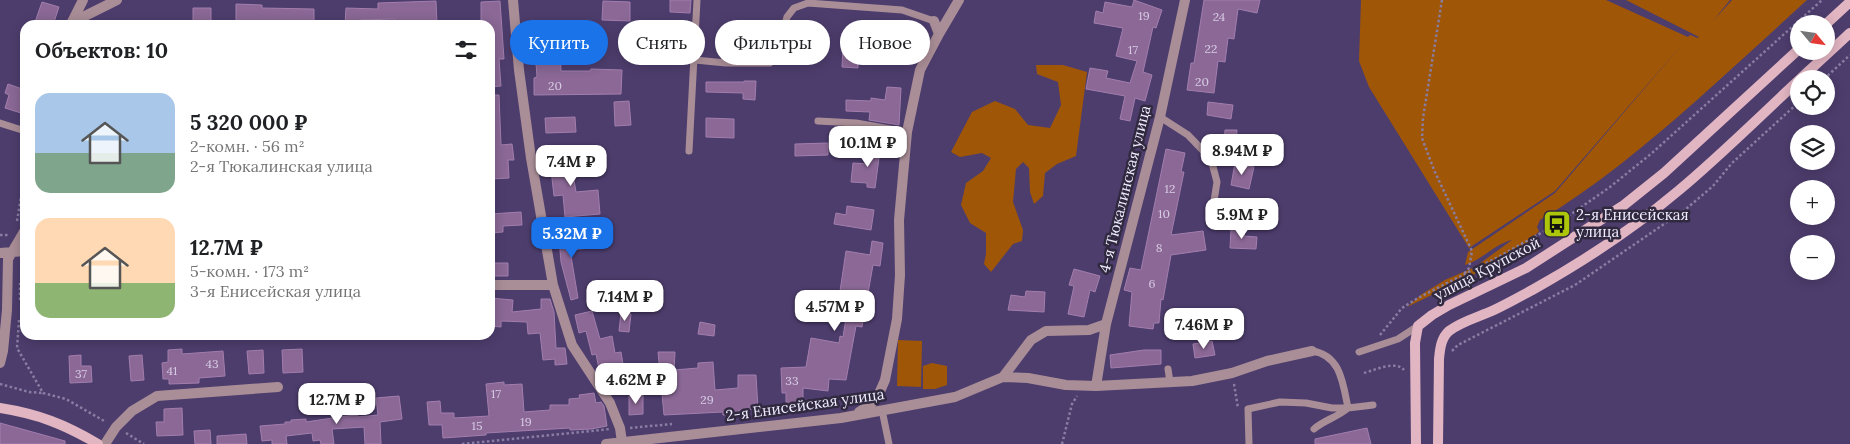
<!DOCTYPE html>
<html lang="ru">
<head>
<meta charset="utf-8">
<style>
  body { margin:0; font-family:Lora,serif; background:#f6f6f6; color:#202124; height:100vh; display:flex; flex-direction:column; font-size:19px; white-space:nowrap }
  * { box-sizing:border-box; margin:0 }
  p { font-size:16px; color:#757577 }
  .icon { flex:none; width:28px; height:28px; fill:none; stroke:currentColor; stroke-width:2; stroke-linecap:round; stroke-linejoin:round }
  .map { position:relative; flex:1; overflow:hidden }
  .panel { position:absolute; left:20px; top:20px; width:475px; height:320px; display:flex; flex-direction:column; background:#fff; border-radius:15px; box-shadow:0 2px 12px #0003 }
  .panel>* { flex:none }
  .top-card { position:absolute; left:510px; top:20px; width:475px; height:45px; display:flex; gap:10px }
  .needle { width:32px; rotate:119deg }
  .fabs { position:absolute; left:1790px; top:15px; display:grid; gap:10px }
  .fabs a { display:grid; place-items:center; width:45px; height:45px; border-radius:50%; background:#fff; box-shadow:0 2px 12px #0003; font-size:25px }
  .price { position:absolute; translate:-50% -42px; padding:0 11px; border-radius:10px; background:#fff; color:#222; font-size:16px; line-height:32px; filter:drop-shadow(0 1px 2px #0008) }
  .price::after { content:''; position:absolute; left:50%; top:30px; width:15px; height:11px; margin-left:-8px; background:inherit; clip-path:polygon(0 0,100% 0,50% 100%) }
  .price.current { background:#1a73e8; color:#fff }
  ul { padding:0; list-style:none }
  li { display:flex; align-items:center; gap:15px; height:125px; padding:0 15px }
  li span { display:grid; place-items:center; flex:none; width:140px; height:100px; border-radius:15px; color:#555 }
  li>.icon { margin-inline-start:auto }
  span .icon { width:60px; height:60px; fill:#fffc; stroke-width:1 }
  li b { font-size:21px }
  h2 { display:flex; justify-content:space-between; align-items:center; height:60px; padding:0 15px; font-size:21px }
  .pill { padding:0 18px; border-radius:22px; background:#fff; box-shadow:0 2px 12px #0003; font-size:18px; line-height:45px }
  .pill.current { background:#1a73e8; color:#fff }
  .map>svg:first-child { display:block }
  .green { fill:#a05607 }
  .building { fill:#8b6896; stroke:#a27ead }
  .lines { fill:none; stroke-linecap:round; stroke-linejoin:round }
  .path { stroke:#887da2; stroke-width:2.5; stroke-dasharray:2.5 2.5; stroke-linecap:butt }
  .lane { stroke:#aa8e97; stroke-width:7 }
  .street { stroke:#aa8e97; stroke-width:10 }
  .secondary { stroke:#e2b5c2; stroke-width:10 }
  .labels { text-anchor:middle; stroke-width:5; stroke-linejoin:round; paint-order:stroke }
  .number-label { font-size:12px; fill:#d8cce5 }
  .street-label { font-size:15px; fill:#f1edff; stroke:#30293f }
  .poi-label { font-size:15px; fill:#f1edff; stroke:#30293f; text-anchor:start }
</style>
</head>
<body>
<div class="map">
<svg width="1850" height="444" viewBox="0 0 1850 444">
  <rect width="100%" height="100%" fill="#4d3d6d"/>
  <path class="green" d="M1361,0H1606L1688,37L1690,35L1698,38L1699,37L1626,0H1730L1713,21L1732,0H1807C1770,34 1734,67 1697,100C1647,144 1597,186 1540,220L1537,227L1539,231L1530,241L1516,254L1407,307L1422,294L1445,280L1475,267L1512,240C1496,243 1482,260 1465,265L1468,252L1555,193L1686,40L1555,191L1469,248L1369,87L1359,61Z
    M1036,65H1063L1087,72L1076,156L1057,164L1045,173L1043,196L1034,204L1030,192L1029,168L1023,162L1016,169L1013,202L1023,230L1022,241L1013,244L991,272L984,264L986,254V233L970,223L961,205L966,183L983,171L991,158L982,153L960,157L951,152L972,112L995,101L1015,109L1028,125L1050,128L1061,105L1058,82L1037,74Z
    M898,340L922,341L921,387L897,386Z
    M932,363L947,366V385L935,389H923V366Z"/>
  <path class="building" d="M670,0H691L690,13L670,12Z
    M1134,0L1162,10L1156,28L1153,27L1143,72L1152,75L1145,101L1135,98L1130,121L1120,119L1125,96L1086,89L1090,68L1108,71L1106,78L1130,83L1137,61L1116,56L1123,28L1094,23L1096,11L1103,13L1105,2L1132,7Z
    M1204,0H1260L1257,13L1238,9L1234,39L1228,38L1225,62L1218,61L1214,93L1187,90L1191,63H1194Z
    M436,1L437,24L394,25V19L361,20V25H345L346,8L378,9V3Z
    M500,1L504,59H499L501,86L490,87V25H481V2Z
    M603,1L630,2V21L602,20Z
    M42,2L59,7L53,25H34Z
    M236,4L262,5V8L314,9V25H236Z
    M193,8H211V25H193Z
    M843,47H859V50L889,51V62L858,60V68L842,67Z
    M560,48L561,71H590L591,69L622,70L621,94L534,95V78L537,77L535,49Z
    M744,81H756L755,100L743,99V93L706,92V82H744Z
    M8,84L25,90V102L21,113L5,108L9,95L5,93Z
    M887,87L901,88L899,125L869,120L870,112L846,111V100L871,101V98L885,100Z
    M490,95H499L501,145L512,144L514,160H508L509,178L490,179Z
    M629,101L631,125L615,126L614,102Z
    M1208,102L1233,105L1231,119L1207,115Z
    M575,117L576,132L546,133L545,118Z
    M706,118L734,119V138L706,137Z
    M1225,130H1237L1236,144H1224Z
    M870,142L881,143L875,188L867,187V183L851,182L853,163L868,164Z
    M828,143V155L795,156V144Z
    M569,149L576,192L598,190L600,214L565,217L563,195L554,196L549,152Z
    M1166,149L1185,153L1181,172H1184L1171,235L1203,231L1206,250L1171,255L1163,300L1161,299L1159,323H1154L1153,329L1129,326L1132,292L1124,290L1130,268L1141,270Z
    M1235,163L1254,167L1249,189L1231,185Z
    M847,206L874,210L871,230L834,224L836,213L846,215Z
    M521,212L522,225L503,226V232L490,233V214Z
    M1231,229L1245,230L1244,236L1257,237L1256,249L1230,248Z
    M588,234L590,248L570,250L578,298L571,300L561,262L559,238Z
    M872,241L883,243L880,266L873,265L862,327L856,326L846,380L829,379L828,391L803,388V405H786V393H782L781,368L806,367L811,338L839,343L840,336L843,337L849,299L839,298L846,251L870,255Z
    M490,263H508V276H490Z
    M1074,269L1100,276L1095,292L1090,290L1084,317L1068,314L1074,286L1069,285Z
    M1026,291L1045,292L1044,312L1008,310L1011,295L1025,297Z
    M490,298L513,300L512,312L541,309V299H550L554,312L556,348H565L567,364L555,365V359L543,360L540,333L528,334L527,322L501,321V327L490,326Z
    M592,311L600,339L612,336L615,353L621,352L623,364L599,369L596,354L592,355L586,331L579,333L575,315Z
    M621,313L631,314L629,332L619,331Z
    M700,322L715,325L714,336L698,334Z
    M1212,341L1215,355L1195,358L1193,344Z
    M182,349V354L223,351L225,376L199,378V383L169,384V379H163L162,363L168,362V350Z
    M302,349L303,372L283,373L282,350Z
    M263,350L264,373L249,374L247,351Z
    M1144,350H1161V364L1111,368L1110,355Z
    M658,352H675L674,370L698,368V363L713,362L715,390L738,388V375H756L758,409L739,410V414L723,415V412L664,415Z
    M81,355V366H91L92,382L70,383L69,356Z
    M142,355L144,380L131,381L129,356Z
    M504,382V385L522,384L524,412L550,410V405H569V399L580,398L579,395L594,393L596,403L601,402L604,406L607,426L591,429L570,430V428L486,433V435L443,438L442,425H429L427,402L440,401L441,413H454V418L489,416L486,384Z
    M643,395V414L629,415V396Z
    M399,396L402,419L380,422L381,444H365L364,427L332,429L334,444H321L320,440L313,441L312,433L286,436L287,444H272V440L262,441L260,426L285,424V422H291V420L306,419V422L346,416L357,415L358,417L378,415L376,398Z
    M182,408L183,435L157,436L156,422H164V409Z
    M0,423L65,441V444H0Z
    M1367,428L1371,444H1315V439Z
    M210,430L211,444H195L194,431Z
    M246,434L247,444H217V436Z"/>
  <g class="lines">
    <path class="path" d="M1442,0L1423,118L1422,138L1434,170L1472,251L1469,268L1464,274
      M1824,79L1850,55
      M17,221L25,173
      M0,235H10
      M20,300V283
      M19,320L17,348L43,393L66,399L106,422
      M1380,335L1402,308L1418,298L1500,256L1557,224L1610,187L1652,153L1822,0
      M1452,351L1458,345L1575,285L1686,209L1713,186L1732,163L1799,102
      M1364,373C1375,370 1396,360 1404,370
      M0,384L29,392L43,393
      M1234,384L1238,408
      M630,428L672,424
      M126,433L144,444
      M462,444L610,429
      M1062,444L1072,404L1077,396"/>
    <path class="lane" d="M695,60L726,63H770L777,54L787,17L794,8L808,3L902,10L934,21
      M1160,117L1188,135L1211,159L1217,182L1211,220
      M818,121L856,123L907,132
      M0,123L25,131
      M689,151L697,0
      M1312,351C1341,355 1343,384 1348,408C1338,417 1324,420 1314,429
      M1359,352L1398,339L1418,326
      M1168,369L1170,382
      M882,410L889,444
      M1249,444L1248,409L1280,402L1306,403L1332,408H1348L1373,405"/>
    <path class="street" d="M513,0L519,70L531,158L553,285L572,345L610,403L620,428L622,442
      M71,23L117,0
      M71,24L83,0
      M939,34L959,0
      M0,253L25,251
      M490,285H553
      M0,363L3,351L7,310L8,259L25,230
      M1003,377L1031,340L1046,331L1089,330L1106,324
      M1096,386L1106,324L1160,117L1185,0
      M859,412L870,405L878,396L885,380L897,319L900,275L899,220L907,132L920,70L939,34L934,21
      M105,444L116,427L132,411L157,396L278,387
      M606,444L841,418L955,397L1003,377L1028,378L1066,385L1096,386L1192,381L1232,373L1267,361L1312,351"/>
    <path class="secondary" d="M1826,24L1850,2
      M1800,79L1850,33
      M0,408C38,414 64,424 98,444
      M1416,444L1415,343L1418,326L1432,315L1449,305L1526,268L1624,205L1664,173L1799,49
      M1438,444L1439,359C1440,349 1441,338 1449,331C1462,321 1479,317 1494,310C1507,304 1521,296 1534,289C1584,261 1634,228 1678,191C1720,156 1759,117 1799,80"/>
  </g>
  <defs>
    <g id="bus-square" transform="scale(1.4375)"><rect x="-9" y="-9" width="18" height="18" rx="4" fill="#aec60a" stroke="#30293f"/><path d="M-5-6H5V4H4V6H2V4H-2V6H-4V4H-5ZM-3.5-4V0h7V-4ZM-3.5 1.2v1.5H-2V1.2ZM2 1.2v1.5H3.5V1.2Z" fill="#111"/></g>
  </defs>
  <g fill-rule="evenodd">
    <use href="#bus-square" x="1557" y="224"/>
  </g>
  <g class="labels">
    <g class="number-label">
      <text x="1144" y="20">19</text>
      <text x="1219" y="21">24</text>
      <text x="1211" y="53">22</text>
      <text x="1133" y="54">17</text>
      <text x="1202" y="86">20</text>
      <text x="555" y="90">20</text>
      <text x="1170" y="193">12</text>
      <text x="1164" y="218">10</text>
      <text x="1159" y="252">8</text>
      <text x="1152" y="288">6</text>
      <text x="212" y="368">43</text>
      <text x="172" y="375">41</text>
      <text x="81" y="378">37</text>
      <text x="792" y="385">33</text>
      <text x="496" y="398">17</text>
      <text x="707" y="404">29</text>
      <text x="526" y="426">19</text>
      <text x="477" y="430">15</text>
    </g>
    <g class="street-label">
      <text transform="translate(1125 189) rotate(-76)" y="5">4-я Тюкалинская улица</text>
      <text transform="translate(1487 269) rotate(-28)" y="5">улица Крупской</text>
      <text transform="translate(805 405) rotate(-8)" y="5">2-я Енисейская улица</text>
    </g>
    <g class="poi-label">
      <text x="1576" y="220">2-я Енисейская<tspan x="1576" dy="17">улица</tspan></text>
    </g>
  </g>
</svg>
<div class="fabs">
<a><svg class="needle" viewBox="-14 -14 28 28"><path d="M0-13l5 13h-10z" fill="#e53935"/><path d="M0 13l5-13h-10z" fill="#757577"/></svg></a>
<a><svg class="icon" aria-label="locate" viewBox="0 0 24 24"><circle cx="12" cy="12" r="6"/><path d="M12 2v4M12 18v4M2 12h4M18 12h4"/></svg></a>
<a><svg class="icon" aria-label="layers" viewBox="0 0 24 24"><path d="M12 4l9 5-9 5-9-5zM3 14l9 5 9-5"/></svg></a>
<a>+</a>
<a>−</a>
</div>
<b class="price" style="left:868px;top:168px">10.1M ₽</b>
<b class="price" style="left:1242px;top:176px">8.94M ₽</b>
<b class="price" style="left:571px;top:187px">7.4M ₽</b>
<b class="price" style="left:1242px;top:240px">5.9M ₽</b>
<b class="price current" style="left:572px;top:259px">5.32M ₽</b>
<b class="price" style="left:625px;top:322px">7.14M ₽</b>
<b class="price" style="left:835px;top:332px">4.57M ₽</b>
<b class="price" style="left:1204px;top:350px">7.46M ₽</b>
<b class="price" style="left:636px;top:405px">4.62M ₽</b>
<b class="price" style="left:337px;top:425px">12.7M ₽</b>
<div class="top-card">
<a class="pill current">Купить</a>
<a class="pill">Снять</a>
<a class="pill">Фильтры</a>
<a class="pill">Новое</a>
</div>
<section class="panel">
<h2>Объектов: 10<svg class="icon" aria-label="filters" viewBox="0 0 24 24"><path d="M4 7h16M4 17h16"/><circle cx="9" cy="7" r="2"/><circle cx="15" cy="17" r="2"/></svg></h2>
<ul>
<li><span style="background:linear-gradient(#a9c7e8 60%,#7fa58c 0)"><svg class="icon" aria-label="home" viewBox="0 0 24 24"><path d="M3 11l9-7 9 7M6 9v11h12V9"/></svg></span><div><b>5 320 000 ₽</b><p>2-комн. · 56 m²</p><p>2-я Тюкалинская улица</p></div></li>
<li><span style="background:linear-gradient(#ffd9b3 65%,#8fb573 0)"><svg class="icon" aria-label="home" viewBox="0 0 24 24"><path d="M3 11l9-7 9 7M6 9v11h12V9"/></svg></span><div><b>12.7M ₽</b><p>5-комн. · 173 m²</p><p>3-я Енисейская улица</p></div></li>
</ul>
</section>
</div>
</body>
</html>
